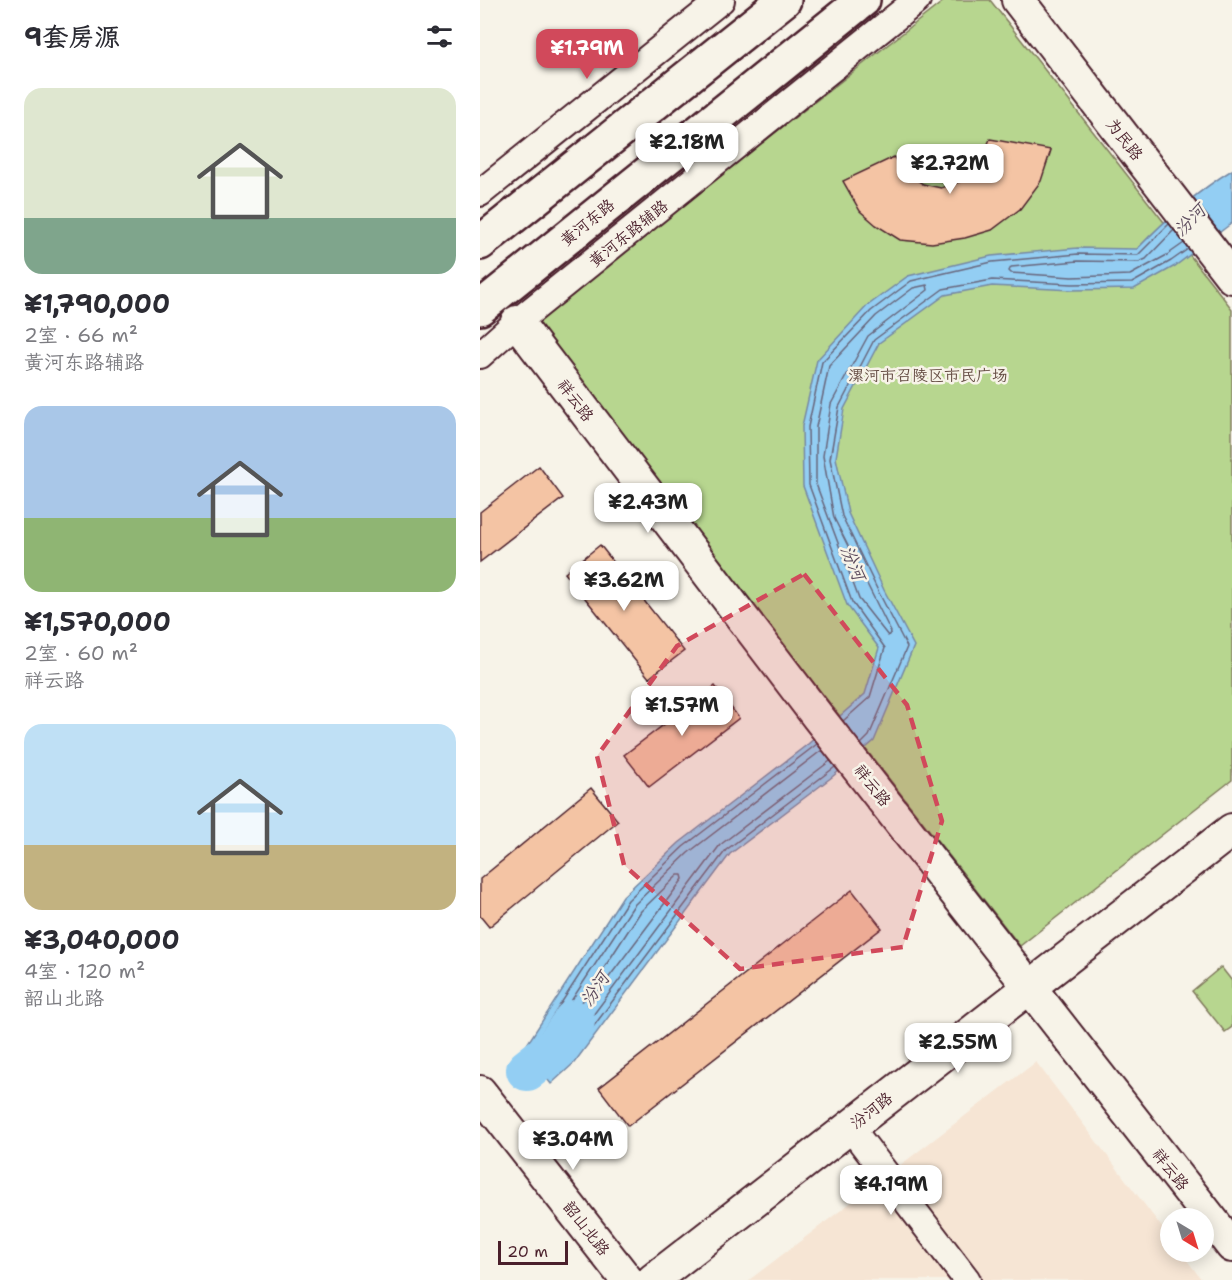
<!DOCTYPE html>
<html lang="zh">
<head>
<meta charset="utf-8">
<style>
  body { margin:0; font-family:"Shantell Sans","LXGW WenKai TC",sans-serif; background:#f7f7f7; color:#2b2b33; height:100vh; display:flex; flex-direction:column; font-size:22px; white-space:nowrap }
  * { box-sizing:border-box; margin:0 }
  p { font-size:20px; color:#7c7c81 }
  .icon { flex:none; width:33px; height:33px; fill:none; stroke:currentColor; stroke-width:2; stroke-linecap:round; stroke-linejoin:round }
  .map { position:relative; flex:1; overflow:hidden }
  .details { display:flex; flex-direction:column; background:#fff; width:480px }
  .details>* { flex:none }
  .needle { width:39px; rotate:142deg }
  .buttons { position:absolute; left:680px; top:1208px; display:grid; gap:12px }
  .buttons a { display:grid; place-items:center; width:54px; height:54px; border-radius:50%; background:#fff; box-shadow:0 3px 15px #0003; font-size:30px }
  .scale { position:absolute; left:18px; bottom:15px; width:70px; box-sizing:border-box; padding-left:6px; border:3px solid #4a1f2b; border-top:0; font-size:16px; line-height:21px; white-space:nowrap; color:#4a1f2b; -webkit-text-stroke:4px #f7f3e8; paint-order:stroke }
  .price { position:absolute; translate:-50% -51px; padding:0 14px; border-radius:12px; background:#fff; color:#222; font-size:20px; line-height:39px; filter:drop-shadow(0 2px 3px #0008) }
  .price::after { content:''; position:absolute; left:50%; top:36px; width:18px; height:14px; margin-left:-9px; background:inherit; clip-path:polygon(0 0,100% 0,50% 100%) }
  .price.active { background:#d1495b; color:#fff }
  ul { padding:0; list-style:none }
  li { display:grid; align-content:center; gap:12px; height:318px; padding:0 24px }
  li span { display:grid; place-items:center; height:186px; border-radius:18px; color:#555 }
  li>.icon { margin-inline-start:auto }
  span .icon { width:108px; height:108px; fill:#fffc; stroke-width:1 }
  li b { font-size:26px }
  h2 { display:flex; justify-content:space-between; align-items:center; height:72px; padding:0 24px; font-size:26px }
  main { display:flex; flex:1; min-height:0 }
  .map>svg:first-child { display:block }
  .built { fill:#f6e5d4 }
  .green { fill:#b7d68f; stroke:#807a5d; stroke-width:1.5 }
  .water { fill:#93cef3; stroke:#7688a3; stroke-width:1.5 }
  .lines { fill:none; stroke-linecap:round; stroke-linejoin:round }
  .shore { stroke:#67657b; stroke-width:1.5 }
  .river { stroke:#93cef3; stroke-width:42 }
  .building { fill:#f4c4a4; stroke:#4a1f2b; stroke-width:1.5 }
  .minor-casing { stroke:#4a1f2b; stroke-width:30 }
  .tertiary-casing { stroke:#4a1f2b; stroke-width:36 }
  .secondary-casing { stroke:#4a1f2b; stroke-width:38 }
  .minor { stroke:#f7f3e8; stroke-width:26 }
  .tertiary { stroke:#f7f3e8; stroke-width:32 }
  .secondary { stroke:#f7f3e8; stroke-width:33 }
  .marked { fill:#d1495b; fill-opacity:0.2; stroke:#d1495b; stroke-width:4.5; stroke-dasharray:12 8; stroke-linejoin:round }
  .labels { text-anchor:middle; stroke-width:5; stroke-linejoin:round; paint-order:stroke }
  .street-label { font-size:16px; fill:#4a1f2b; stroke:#f7f3e8 }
  .park-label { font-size:16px; fill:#654d44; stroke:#f7f3e8 }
  .water-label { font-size:18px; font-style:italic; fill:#5c4b5d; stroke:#f7f3e8 }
</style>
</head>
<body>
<main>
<section class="details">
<h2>9套房源<svg class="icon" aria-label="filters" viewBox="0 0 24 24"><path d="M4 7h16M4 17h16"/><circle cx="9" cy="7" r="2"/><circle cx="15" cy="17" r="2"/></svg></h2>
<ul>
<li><span style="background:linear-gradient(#dfe7d0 70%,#7fa58c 0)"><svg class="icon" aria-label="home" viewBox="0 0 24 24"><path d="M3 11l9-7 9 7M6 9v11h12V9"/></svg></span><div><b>¥1,790,000</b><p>2室 · 66 m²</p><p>黄河东路辅路</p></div></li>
<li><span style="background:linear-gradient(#a9c7e8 60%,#8fb573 0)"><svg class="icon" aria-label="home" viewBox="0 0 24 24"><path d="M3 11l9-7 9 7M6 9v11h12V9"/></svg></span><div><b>¥1,570,000</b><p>2室 · 60 m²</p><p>祥云路</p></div></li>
<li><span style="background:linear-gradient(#bfe0f5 65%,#c2b280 0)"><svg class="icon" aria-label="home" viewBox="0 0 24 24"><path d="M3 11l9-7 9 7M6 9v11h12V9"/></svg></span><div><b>¥3,040,000</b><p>4室 · 120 m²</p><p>韶山北路</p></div></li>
</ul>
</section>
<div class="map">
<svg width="752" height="1280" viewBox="0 0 752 1280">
  <rect width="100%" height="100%" fill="#f7f3e8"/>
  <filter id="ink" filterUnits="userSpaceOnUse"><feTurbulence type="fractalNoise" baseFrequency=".0167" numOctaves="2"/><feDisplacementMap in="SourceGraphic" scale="12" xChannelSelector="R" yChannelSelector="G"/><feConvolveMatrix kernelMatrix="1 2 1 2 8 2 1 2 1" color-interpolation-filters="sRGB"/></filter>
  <g filter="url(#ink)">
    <path class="built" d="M556,1062L690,1238V1251H700L722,1280H269Z"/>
    <path class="green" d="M465,0H510L752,309V780L540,946L52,323Z
      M741,967L752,981V1027L745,1032L712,991Z"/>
    <path class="water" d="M752,170V223L695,266L654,289L592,290L512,286L465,295L399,343L364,409L356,458L368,513L404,590L434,646L394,741L352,777L250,854L94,1063L71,1084L44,1049L143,896L199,843L328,744L385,694L399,648L367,605L323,486L322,426L337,360L387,306L428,276L511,256L598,248L657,249C686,219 716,192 752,170Z"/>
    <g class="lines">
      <path class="shore" d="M694,230L666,259L659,262L598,261L531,267L529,271L531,273L592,277L650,275L687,255L704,243
        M447,285L448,290L388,336L351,404L343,456L354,518L411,632L408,636L379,599L336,484V427L349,366L396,316L433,288Z
        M363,721L390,697L405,648L372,602L329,485L328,427L342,362L391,311L431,281L512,262L598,254L658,255L689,224
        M337,744L203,847L148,900L52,1048L70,1073H74L89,1059L246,850L355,767
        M381,744L389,736L427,647L399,593L362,516L350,459L359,407L394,340L463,289L512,280L592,284L652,283L691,261L708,249
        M342,750L208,853L154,905L61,1047L62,1050L71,1062H75L84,1054L240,845L350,761
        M198,875H202L203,879L93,1025L89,1026V1022L161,911Z"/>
      <path class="river" d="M47,1070L76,1047L94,1021"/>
    </g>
    <path class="building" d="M510,139L571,150L561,181L540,209L512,230L485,238L452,243L420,240L396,225L380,211L363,181L414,157L422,170L443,184L461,188L487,179L500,163Z
      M59,466L83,498L0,562V512Z
      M120,545L204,651L169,678L85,573Z
      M235,686L259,718L169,787L144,755Z
      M111,788L138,821L9,927L0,916V879Z
      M372,890L402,928L148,1126L119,1088Z"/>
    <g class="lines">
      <g class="minor-casing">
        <path id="minor" d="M0,193L241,0
          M0,355L37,322L437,0
          M370,1127L487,1280"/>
      </g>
      <g class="tertiary-casing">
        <path id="tertiary" d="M538,0L752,277
          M37,322L338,717L752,1246
          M0,1092L147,1280
          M173,1280L752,830"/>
      </g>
      <g class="secondary-casing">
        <path id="secondary" d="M0,243L304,0
          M0,308L383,0"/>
      </g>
      <use href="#minor" class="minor"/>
      <use href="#tertiary" class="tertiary"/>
      <use href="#secondary" class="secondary"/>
    </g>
  </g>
  <path class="marked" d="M324,574L427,705L462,821L423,947L260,969L144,865L117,756L197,646Z"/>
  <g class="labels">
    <g class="street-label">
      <text transform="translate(645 139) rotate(52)" y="6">为民路</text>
      <text transform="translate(107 222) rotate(-39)" y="6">黄河东路</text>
      <text transform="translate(148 233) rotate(-39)" y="6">黄河东路辅路</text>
      <text transform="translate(96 400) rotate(53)" y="6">祥云路</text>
      <text transform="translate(393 785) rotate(52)" y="6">祥云路</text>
      <text transform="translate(391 1110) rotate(-38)" y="6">汾河路</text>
      <text transform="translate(691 1169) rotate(52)" y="6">祥云路</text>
      <text transform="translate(107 1228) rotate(52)" y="6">韶山北路</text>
    </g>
    <g class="park-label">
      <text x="448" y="381">漯河市召陵区市民广场</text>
    </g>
    <g class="water-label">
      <text transform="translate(710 220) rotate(-45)" y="6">汾河</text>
      <text transform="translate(373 563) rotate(67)" y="6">汾河</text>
      <text transform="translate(115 989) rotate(-56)" y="6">汾河</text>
    </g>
  </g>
</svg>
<div class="buttons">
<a><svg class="needle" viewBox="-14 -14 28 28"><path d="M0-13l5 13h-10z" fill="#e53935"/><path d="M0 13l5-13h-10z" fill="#7c7c81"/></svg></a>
</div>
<div class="scale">20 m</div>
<b class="price active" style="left:107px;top:80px">¥1.79M</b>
<b class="price" style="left:207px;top:174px">¥2.18M</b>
<b class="price" style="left:470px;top:195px">¥2.72M</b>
<b class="price" style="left:168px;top:534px">¥2.43M</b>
<b class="price" style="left:144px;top:612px">¥3.62M</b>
<b class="price" style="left:202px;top:737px">¥1.57M</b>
<b class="price" style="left:478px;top:1074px">¥2.55M</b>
<b class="price" style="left:93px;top:1171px">¥3.04M</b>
<b class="price" style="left:411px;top:1216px">¥4.19M</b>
</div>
</main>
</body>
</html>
